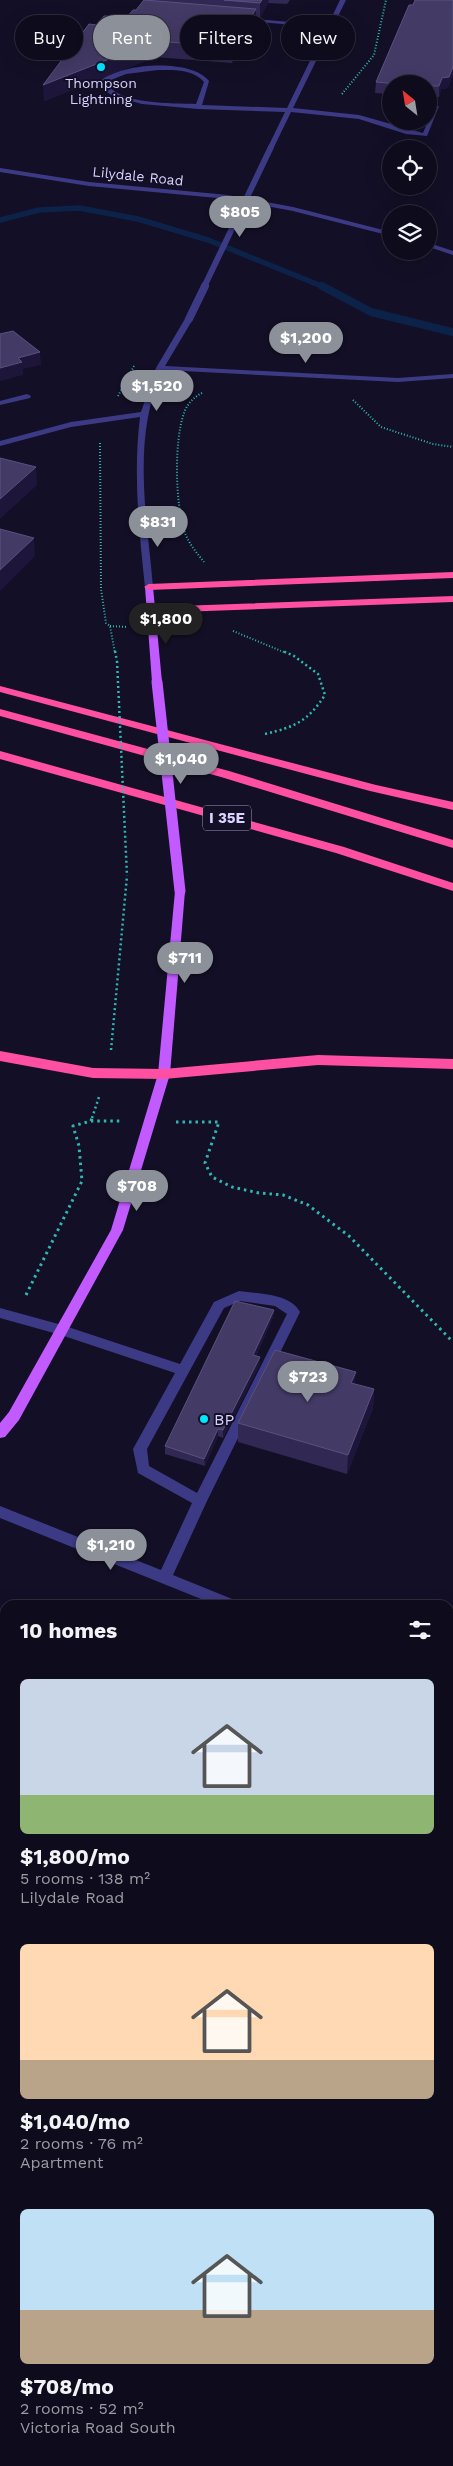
<!DOCTYPE html>
<html lang="en">
<head>
<meta charset="utf-8">
<style>
  body { margin:0; font-family:"Work Sans",sans-serif; background:#1c1929; color:#f1f3f6; height:100vh; display:flex; flex-direction:column; font-size:19px; white-space:nowrap }
  * { box-sizing:border-box; margin:0 }
  p { font-size:16px; color:#9b9ba3 }
  .icon { flex:none; width:28px; height:28px; fill:none; stroke:currentColor; stroke-width:2; stroke-linecap:round; stroke-linejoin:round }
  .map { position:relative; flex:1; overflow:hidden }
  .details { position:absolute; left:0px; top:1600px; width:454px; height:866px; display:flex; flex-direction:column; background:#0e0b1c; border-radius:15px 15px 0 0; box-shadow:0 5px 20px #0002,0 0 0 1px #2e2b3b }
  .details>* { flex:none }
  .guide { position:absolute; left:15px; top:15px; width:424px; height:45px; display:flex; gap:10px }
  .needle { width:32px; rotate:330deg }
  .controls { position:absolute; left:382px; top:75px; display:grid; gap:10px }
  .controls a { display:grid; place-items:center; width:55px; height:55px; border-radius:50%; background:#0e0b1c; box-shadow:0 5px 20px #0002,0 0 0 1px #2e2b3b; font-size:25px }
  .price { position:absolute; translate:-50% -42px; padding:0 11px; border-radius:18px; background:#8c9099; color:#fff; font-size:16px; line-height:32px; filter:drop-shadow(0 1px 2px #0008) }
  .price::after { content:''; position:absolute; left:50%; top:30px; width:15px; height:11px; margin-left:-8px; background:inherit; clip-path:polygon(0 0,100% 0,50% 100%) }
  .price.selected { background:#222; color:#fff }
  ul { padding:0; list-style:none }
  li { display:grid; align-content:center; gap:10px; height:265px; padding:0 20px }
  li span { display:grid; place-items:center; height:155px; border-radius:8px; color:#555 }
  li>.icon { margin-inline-start:auto }
  span .icon { width:90px; height:90px; fill:#fffc; stroke-width:1 }
  li b { font-size:21px }
  h2 { display:flex; justify-content:space-between; align-items:center; height:60px; padding:0 20px; font-size:21px }
  .pill { padding:0 18px; border-radius:22px; background:#0e0b1c; box-shadow:0 5px 20px #0002,0 0 0 1px #2e2b3b; font-size:18px; line-height:45px }
  .pill.selected { background:#8c9099; color:#fff }
  .map>svg:first-child { display:block }
  .lines { fill:none; stroke-linecap:round; stroke-linejoin:round }
  .stream-far1 { stroke:#0c2248; stroke-width:5.5 }
  .stream { stroke:#0c2248; stroke-width:8 }
  .path-far2 { stroke:#2fb8b0; stroke-width:2; stroke-dasharray:1 2; stroke-linecap:butt }
  .path-far1 { stroke:#2fb8b0; stroke-width:2.5; stroke-dasharray:2 3; stroke-linecap:butt }
  .path { stroke:#2fb8b0; stroke-width:3; stroke-dasharray:2.5 4; stroke-linecap:butt }
  .minor { fill:#3d3a85; fill-rule:evenodd }
  .major { fill:#c25bff; fill-rule:evenodd }
  .highway { fill:#ff4fa3; fill-rule:evenodd }
  .path-bridge { stroke:#2fb8b0; stroke-width:2.5; stroke-dasharray:2 3; stroke-linecap:butt }
  .minor-bridge-far1 { stroke:#3d3a85; stroke-width:6 }
  .minor-bridge { stroke:#3d3a85; stroke-width:8 }
  .major-bridge { stroke:#c25bff; stroke-width:11 }
  .wall { fill:#312854 }
  .shaded-wall { fill:#1d163a }
  .building { fill:#433a66; stroke:#5a527e }
  .poi-dot { fill:#00e5ff; stroke:#130f26; stroke-width:2 }
  .labels { text-anchor:middle; stroke-width:4; stroke-linejoin:round; paint-order:stroke }
  .far-poi-label { font-size:14px; fill:#d9d4ff; stroke:#130f26 }
  .far-street-label { font-size:14px; fill:#d9d4ff; stroke:#130f26 }
  .shield { fill:#130f26; stroke:#9e99be; stroke-width:1 }
  .shield-label { font-size:15px; font-weight:bold; fill:#d9d4ff }
  .poi-label { font-size:16px; fill:#d9d4ff; stroke:#130f26; text-anchor:start }
</style>
</head>
<body>
<div class="map">
<svg width="453" height="2466" viewBox="0 0 453 2466">
  <rect width="100%" height="100%" fill="#130f26"/>
  <g class="lines">
    <path class="stream-far1" d="M0,220L39,210L79,208L138,219L208,240L324,287"/>
    <path class="stream" d="M322,286L371,312L453,332"/>
    <path class="path-far2" d="M342,94L374,55L386,0
      M202,393C194,397 187,404 184,413C174,441 175,504 185,533C189,544 197,553 204,562
      M118,396L134,366
      M353,400L381,427L433,444L453,447
      M100,443L101,589L106,623L110,626L115,653
      M110,626L128,627
      M233,631L286,653"/>
    <path class="path-far1" d="M115,651L117,661
      M265,734C295,727 308,721 325,695L318,674L294,656L283,651
      M111,1050L127,876
      M92,1118L99,1097"/>
    <path class="path" d="M91,1121L92,1117
      M176,1122H219L205,1163L212,1177L232,1187L259,1193L283,1195L308,1205L349,1236L453,1342
      M26,1295L82,1181L79,1146L73,1126L91,1121H123"/>
    <path class="minor" d="M340,0H346L293,108L359,115L423,133L434,107L439,106L427,136L406,134L359,119L291,112L274,147L271,149L268,147L285,112L198,109L142,104L113,96L104,90L100,81C121,63 191,58 209,81L202,105L287,108L326,28L237,20L240,18L328,25ZM158,70C174,70 193,69 204,82L196,104C173,103 117,105 106,82L126,74Z
      M0,168L89,182L228,195L293,207L391,232V236L293,211L228,199L89,186L0,172Z
      M429,243L453,251V255L429,247Z
      M186,317L193,319L165,366L398,378L453,374V378L398,382L163,370C131,437 147,516 153,587L149,590L145,587C139,530 133,474 140,417L71,427L0,446V441L71,422L141,412L156,368Z
      M27,394L31,396L30,398L0,405V401Z
      M239,1291C258,1294 290,1293 300,1312L207,1501L173,1575L237,1601L239,1605H216L0,1518V1506L161,1570L192,1503L138,1473L133,1449L175,1373L61,1335L0,1318V1308L62,1325L180,1364L214,1302ZM240,1301L275,1306L287,1314L197,1493L149,1466L147,1449L224,1308Z
      M5,1628V1643L0,1644V1629Z
      M449,1690L453,1692V1706L449,1704Z
      M5,1839V1860L0,1862V1840Z"/>
    <path class="major" d="M149,584L153,587L162,682L157,685L152,682L145,587Z
      M180,888L185,891L170,1074L123,1230L19,1420L5,1437L0,1438V1423L9,1412L111,1230L158,1074L175,891Z"/>
    <path class="highway" d="M453,572V578L149,590L144,587L149,584Z
      M453,596V602L151,613L146,610L151,607Z
      M0,686L376,785L453,802V810L370,791L0,692Z
      M0,709L229,771L453,840V848L221,777L0,716Z
      M0,751L344,847L453,883V891L336,853L0,759Z
      M0,1051L93,1068L164,1069L318,1055L453,1059V1069L318,1065L164,1079L93,1078L0,1061Z"/>
    <path class="path-bridge" d="M117,661L127,876"/>
    <path class="minor-bridge-far1" d="M204,287L271,147"/>
    <path class="minor-bridge" d="M189,319L205,286"/>
    <path class="major-bridge" d="M157,682L180,891"/>
  </g>
  <path class="wall" d="M144,0H290L287,4L268,3L260,18L256,17V24L232,63L155,57L44,101L97,25L127,17L136,10Z
    M409,5L448,88L441,89L439,97H429V84H391V94L375,93L376,82Z
    M274,1310L273,1317L256,1356L260,1364L223,1438L218,1436L205,1466L165,1454V1446Z
    M355,1384L374,1389L373,1408L347,1474L238,1442V1423Z
    M0,1687L5,1689V1737L0,1735Z
    M453,1965V2030L449,2027V1971Z
    M5,2213V2278L0,2272V2218Z"/>
  <path class="shaded-wall" d="M262,0H269L268,3L260,18V3Z
    M256,9V24L232,63V47Z
    M155,41V57L44,101L43,85Z
    M453,67V75L448,88L441,89L439,97V86L442,78Z
    M40,352L41,365L23,369V375L0,381V368L18,358Z
    M36,467L37,485L0,519V499Z
    M34,538L35,556L0,591V570Z
    M274,1310L273,1317L253,1362V1355Z
    M260,1357V1364L223,1438V1430Z
    M356,1372L354,1391L351,1383Z
    M374,1389L373,1408L347,1474L348,1455Z
    M218,1429V1436L205,1466L204,1459Z"/>
  <path class="building" d="M144,0L256,9L232,47L155,41L43,85L89,24L97,25L104,16L127,17L133,10H136Z
    M224,0H262L260,3Z
    M415,0H453V67L449,77L442,78L439,86H429V84H398L376,82L409,5H413Z
    M13,331L40,352L18,358L22,362L0,368V334Z
    M0,458L36,467L0,499Z
    M0,529L34,538L0,570Z
    M235,1301L274,1310L253,1355L260,1357L223,1430L218,1429L204,1459L165,1446Z
    M275,1350L356,1372L351,1383L374,1389L348,1455L238,1423Z
    M0,1687L5,1689V1722L0,1719Z
    M453,1965V2023L449,2020V1971Z
    M5,2213V2274L0,2269V2218Z"/>
  <g class="poi-dot">
    <circle cx="101" cy="67" r="5"/>
    <circle cx="204" cy="1419" r="5"/>
  </g>
  <g class="labels">
    <g class="far-poi-label">
      <text x="101" y="88">Thompson<tspan x="101" dy="16">Lightning</tspan></text>
    </g>
    <g class="far-street-label">
      <text transform="translate(138 176) rotate(6)" y="5">Lilydale Road</text>
    </g>
    <rect class="shield" x="203" y="805.5" width="48" height="25" rx="4"/>
    <g class="shield-label">
      <text x="227" y="823">I 35E</text>
    </g>
    <g class="poi-label">
      <text x="214" y="1425">BP</text>
    </g>
  </g>
</svg>
<div class="controls">
<a><svg class="needle" viewBox="-14 -14 28 28"><path d="M0-13l5 13h-10z" fill="#e53935"/><path d="M0 13l5-13h-10z" fill="#9b9ba3"/></svg></a>
<a><svg class="icon" aria-label="locate" viewBox="0 0 24 24"><circle cx="12" cy="12" r="6"/><path d="M12 2v4M12 18v4M2 12h4M18 12h4"/></svg></a>
<a><svg class="icon" aria-label="layers" viewBox="0 0 24 24"><path d="M12 4l9 5-9 5-9-5zM3 14l9 5 9-5"/></svg></a>
</div>
<b class="price" style="left:240px;top:238px">$805</b>
<b class="price" style="left:306px;top:364px">$1,200</b>
<b class="price" style="left:157px;top:412px">$1,520</b>
<b class="price" style="left:158px;top:548px">$831</b>
<b class="price selected" style="left:166px;top:645px">$1,800</b>
<b class="price" style="left:181px;top:785px">$1,040</b>
<b class="price" style="left:185px;top:984px">$711</b>
<b class="price" style="left:137px;top:1212px">$708</b>
<b class="price" style="left:308px;top:1403px">$723</b>
<b class="price" style="left:111px;top:1571px">$1,210</b>
<div class="guide">
<a class="pill">Buy</a>
<a class="pill selected">Rent</a>
<a class="pill">Filters</a>
<a class="pill">New</a>
</div>
<section class="details">
<h2>10 homes<svg class="icon" aria-label="filters" viewBox="0 0 24 24"><path d="M4 7h16M4 17h16"/><circle cx="9" cy="7" r="2"/><circle cx="15" cy="17" r="2"/></svg></h2>
<ul>
<li><span style="background:linear-gradient(#c9d6e8 75%,#8fb573 0)"><svg class="icon" aria-label="home" viewBox="0 0 24 24"><path d="M3 11l9-7 9 7M6 9v11h12V9"/></svg></span><div><b>$1,800/mo</b><p>5 rooms · 138 m²</p><p>Lilydale Road</p></div></li>
<li><span style="background:linear-gradient(#ffd9b3 75%,#b9a48a 0)"><svg class="icon" aria-label="home" viewBox="0 0 24 24"><path d="M3 11l9-7 9 7M6 9v11h12V9"/></svg></span><div><b>$1,040/mo</b><p>2 rooms · 76 m²</p><p>Apartment</p></div></li>
<li><span style="background:linear-gradient(#bfe0f5 65%,#b9a48a 0)"><svg class="icon" aria-label="home" viewBox="0 0 24 24"><path d="M3 11l9-7 9 7M6 9v11h12V9"/></svg></span><div><b>$708/mo</b><p>2 rooms · 52 m²</p><p>Victoria Road South</p></div></li>
</ul>
</section>
</div>
</body>
</html>
